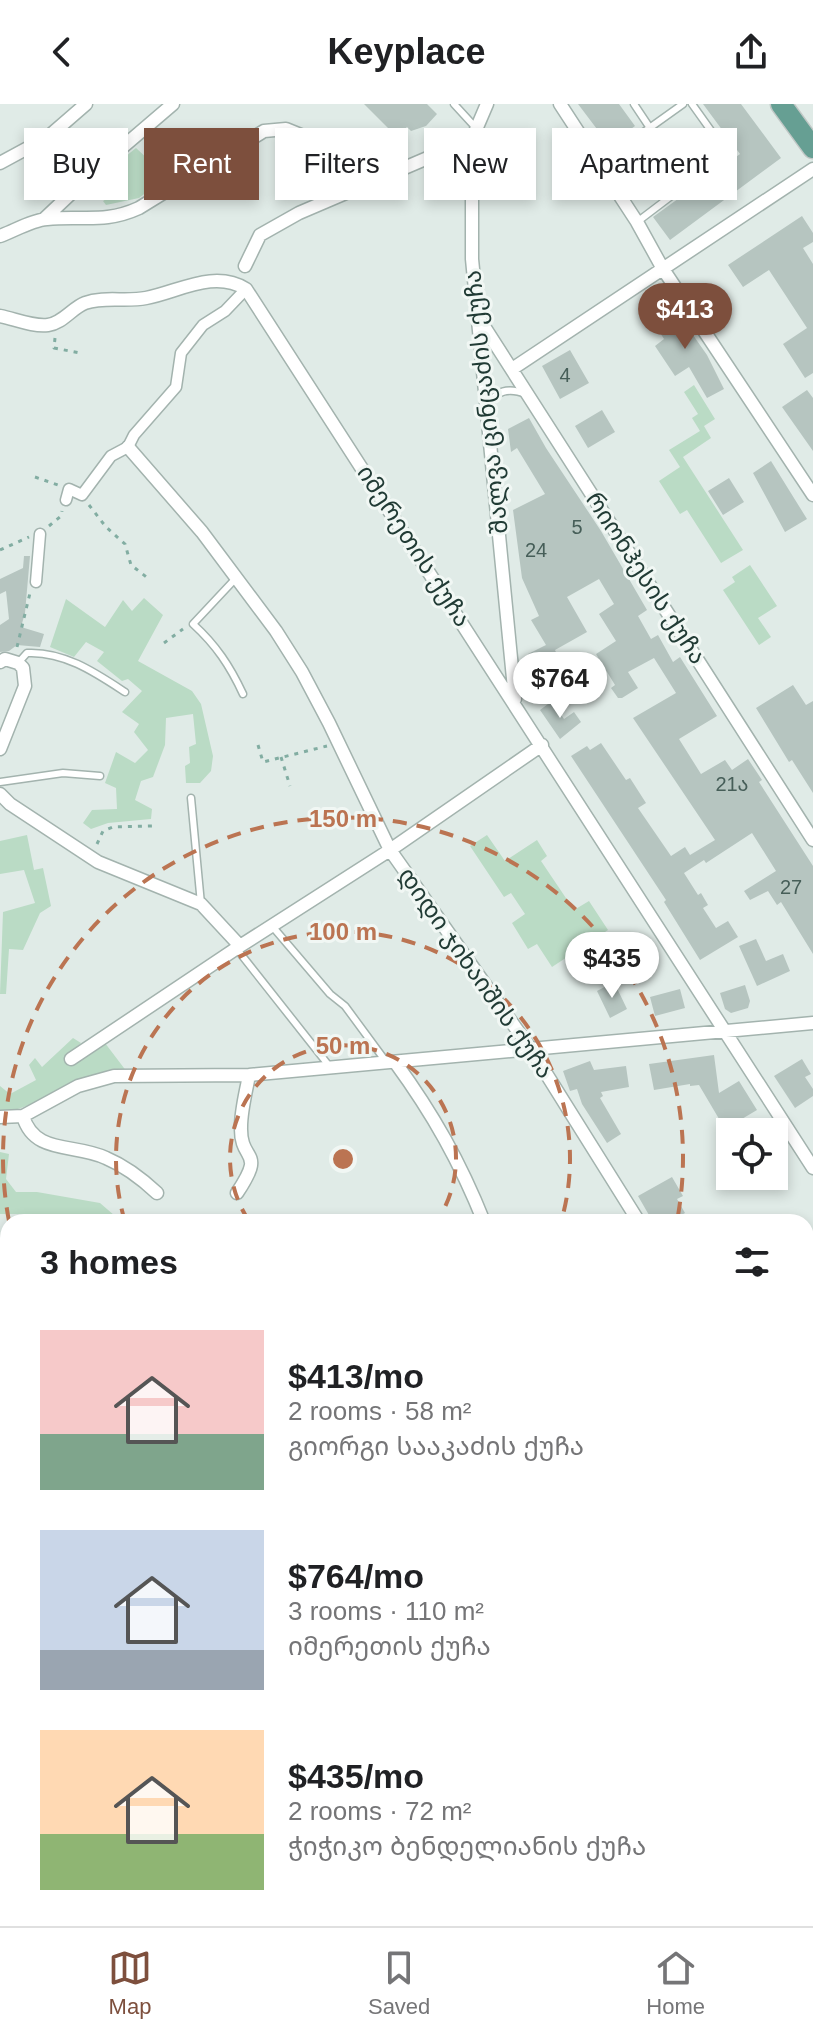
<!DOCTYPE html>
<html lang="en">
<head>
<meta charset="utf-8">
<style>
  body { margin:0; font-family:Arial,"Noto Sans Georgian",sans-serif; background:#f6f6f6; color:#202124; height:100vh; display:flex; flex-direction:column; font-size:30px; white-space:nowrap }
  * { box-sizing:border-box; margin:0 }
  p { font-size:26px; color:#757577 }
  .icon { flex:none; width:44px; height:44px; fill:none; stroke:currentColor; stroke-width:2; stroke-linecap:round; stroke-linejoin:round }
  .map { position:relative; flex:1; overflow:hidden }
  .sheet { position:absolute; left:0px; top:1110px; width:814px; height:712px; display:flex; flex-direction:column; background:#fff; border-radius:24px 24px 0 0; box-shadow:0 4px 12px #0003 }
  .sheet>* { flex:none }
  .hud { position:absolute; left:24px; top:24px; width:766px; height:72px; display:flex; gap:16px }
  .tools { position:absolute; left:716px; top:1014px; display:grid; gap:16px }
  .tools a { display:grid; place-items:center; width:72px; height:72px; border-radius:0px; background:#fff; box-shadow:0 4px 12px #0003; font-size:40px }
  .price { position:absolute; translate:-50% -68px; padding:0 18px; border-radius:28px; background:#fff; color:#222; font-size:26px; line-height:52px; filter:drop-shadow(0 2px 4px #0008) }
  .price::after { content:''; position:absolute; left:50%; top:48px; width:24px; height:18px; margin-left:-12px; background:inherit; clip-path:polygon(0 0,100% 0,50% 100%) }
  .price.selected { background:#7d4f3d; color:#fff }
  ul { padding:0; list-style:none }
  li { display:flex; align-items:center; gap:24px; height:200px; padding:0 40px }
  li span { display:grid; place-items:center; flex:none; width:224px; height:160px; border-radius:0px; color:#555 }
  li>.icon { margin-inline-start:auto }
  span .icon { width:96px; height:96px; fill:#fffc; stroke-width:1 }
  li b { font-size:34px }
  h2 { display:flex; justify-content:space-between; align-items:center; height:96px; padding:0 40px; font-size:34px }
  .chip { padding:0 28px; border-radius:0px; background:#fff; box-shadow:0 4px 12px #0003; font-size:28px; line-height:72px }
  .chip.selected { background:#7d4f3d; color:#fff }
  header { display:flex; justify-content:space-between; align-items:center; height:104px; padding:0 40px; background:#fff; font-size:36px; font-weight:700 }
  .tab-bar { display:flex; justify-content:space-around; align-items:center; height:112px; border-top:2px solid #e0e0e0; background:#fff; font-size:22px; color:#757577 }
  .tab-bar a { display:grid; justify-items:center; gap:4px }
  .tab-bar .selected { color:#7d4f3d }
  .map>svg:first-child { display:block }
  .green { fill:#badbc5 }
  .building { fill:#b6c5c0 }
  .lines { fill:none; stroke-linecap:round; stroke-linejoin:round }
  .service-casing { stroke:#a3b3ae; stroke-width:9 }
  .pedestrian-casing { stroke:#a3b3ae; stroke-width:13 }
  .minor-casing { stroke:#a3b3ae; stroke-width:15 }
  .tertiary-casing { stroke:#a3b3ae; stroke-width:19 }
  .primary-casing { stroke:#c1c8c6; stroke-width:23 }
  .path { stroke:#82ada2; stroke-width:3; stroke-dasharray:4 6; stroke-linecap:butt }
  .service { stroke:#fff; stroke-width:6 }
  .pedestrian { stroke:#fff; stroke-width:10 }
  .minor { stroke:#fff; stroke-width:12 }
  .tertiary { stroke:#fff; stroke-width:16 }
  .primary { stroke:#669f93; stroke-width:20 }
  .ring { fill:none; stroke:#bb7452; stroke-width:4; stroke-dasharray:14 10 }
  .labels { text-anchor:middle; stroke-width:6; stroke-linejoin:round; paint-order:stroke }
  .number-label { font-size:20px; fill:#465e58 }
  .street-label { font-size:24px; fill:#213b35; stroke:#f1f7f4 }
  .centre { fill:#bb7452; stroke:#f1f7f4; stroke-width:4 }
  .ring-label { font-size:24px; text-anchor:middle; font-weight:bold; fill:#bb7452; stroke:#f1f7f4; stroke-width:6; stroke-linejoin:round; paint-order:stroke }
</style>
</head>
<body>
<header><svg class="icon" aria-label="back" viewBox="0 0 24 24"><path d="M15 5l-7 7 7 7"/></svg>Keyplace<svg class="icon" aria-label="share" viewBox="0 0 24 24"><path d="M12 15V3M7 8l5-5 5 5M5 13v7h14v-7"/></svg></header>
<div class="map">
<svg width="813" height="1822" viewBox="0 0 813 1822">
  <rect width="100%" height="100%" fill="#e0ebe7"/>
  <path class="green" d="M162,25L187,57L139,94L106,101L103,97L123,84L110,65L136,44L150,57L158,50L146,38Z
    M694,281L715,315L704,322L711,334L683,353L743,446L721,459L687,406L680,410L659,377L680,363L669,346L700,327L692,314L698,310L684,288Z
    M750,461L777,502L758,514L771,533L759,541L723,486L735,478L732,473Z
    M144,494L163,511L138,557L192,587L201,600L213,652L211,667L200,679H186L185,662L190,659L189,643L196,640L193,610L166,614L165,641L153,673L141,677L135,696L152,705L151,715L108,719L91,725L83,719L92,706L117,705L116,684L105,679L116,648L135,659L148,646L134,628L139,620L122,608L142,587L128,575L122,577L97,557L104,548L86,538L74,553L50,543L66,495L105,523L123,496L132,507Z
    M27,731L34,766L43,764L51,802L40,809L23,846L9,845L6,890H0L3,808L35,799L24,766L0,770V737Z
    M487,731L505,757L537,736L547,752L541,757L574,806L589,797L608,826L552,863L537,840L528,845L512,819L525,810L511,789L504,793L470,742Z
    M73,934L81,939L68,950L105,939L127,968C118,968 109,967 101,969C73,974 23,1012 0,1007V982L10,990L36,976L29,961L35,954L42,963Z
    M0,1048L9,1050L6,1075L16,1088H37L100,1099L122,1118H80L74,1114L45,1110H0Z"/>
  <path class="building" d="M364,0H427L437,10L426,22L411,27L407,23L397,33Z
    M578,0H619L635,22L609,41Z
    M703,0H741L781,54L670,136L653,113L740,50Z
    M802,112L813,129V138L803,144L813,160V269L805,274L783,240L807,224L769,166L743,183L728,161Z
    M672,201L707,251L724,285L707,294L689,263L675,272L655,242L664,235L651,214Z
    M570,246L589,279L560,295L542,262Z
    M807,286L813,294V347L782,303Z
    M602,306L615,328L588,344L575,322Z
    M529,314L546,344L601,427L647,506L638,512L651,535L658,531L673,558L680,553L717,612L679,635L701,670L725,656L732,666L748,655L762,676L759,678L813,762V850L781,798L777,801L768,787L750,796L744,787L776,767L752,729L706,759L704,756L684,769L698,791L701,789L708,801L703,804L716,824L728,817L738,833L700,856L664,798L666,796L571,652L587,642L590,646L601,639L626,676L630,674L646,699L638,704L671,752L685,743L690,751L715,736L633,614L676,589L654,554L628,568L638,584L622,594H618L611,584L615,581L596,550L616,537L599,510L614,500L599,475L567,493L587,528L555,546L559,555L531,569L528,550L546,541L531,516L539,512L522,474L513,406L545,390L517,344L511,348L508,325Z
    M771,357L807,415L785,428L753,369Z
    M729,374L744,398L723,411L708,387Z
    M24,452H30L25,509L21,523L44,530L40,543L17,541L9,547L0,548V521L9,515L6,487L0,490V475L23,464Z
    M793,581L806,601L813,597V689L792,656L789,658L756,604Z
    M552,597L564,615L574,608L581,618L560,635L540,606Z
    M756,835L766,857L783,850L790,867L757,882L739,842Z
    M614,878L627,905L610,914L597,887Z
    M745,881L750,897L748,904L731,909L725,905L720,889Z
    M680,885L685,904L655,912L650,893Z
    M714,951L719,989L739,977L757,1006L725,1025L699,981L690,982V980L654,986L649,960Z
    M802,955L811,970L805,973L813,985V992L795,1004L774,972Z
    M590,957L594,966L626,962L629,983L601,988L603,992L600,994L621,1030L607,1039L582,1000L577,985L570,987L563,967Z
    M672,1073L683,1092L677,1095L685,1109L678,1113L681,1118H653L638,1092Z"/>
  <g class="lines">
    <g class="service-casing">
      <path id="service" d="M454,0L476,24
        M634,0L650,24
        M599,60L683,0
        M637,118L724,52L722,42L692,0
        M489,302C496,285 510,284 526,290
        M237,473L193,520C216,541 230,562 243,590
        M18,559L27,549C64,547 96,569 125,588
        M0,678L63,669L100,672
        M191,694L201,800
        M272,822L330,890L345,902L387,959
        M236,844L330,963
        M806,1655L813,1656
        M0,1716L8,1718
        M726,1814L740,1820
        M706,1822L713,1816L724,1814"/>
    </g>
    <g class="pedestrian-casing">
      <path id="pedestrian" d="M66,396L69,385L82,391L111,352L128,343L134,331L176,283L181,249L203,221L225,207L246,185
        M36,478L40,430"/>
    </g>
    <g class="minor-casing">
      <path id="minor" d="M487,0L472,35V155L515,595
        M560,0L637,118L663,165L813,391
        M0,59L48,33L86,0
        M44,115L97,65L173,0
        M0,132C14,127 32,116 47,115C82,111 104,120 139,104L264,27L286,25L318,38L375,75
        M245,162L260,131L299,109L472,35
        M0,212C15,215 33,223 48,221C63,219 72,204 85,199C104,192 126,198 146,194C178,188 214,165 246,185L813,1064
        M478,213L813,736
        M512,265L813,65
        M128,343L202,428L276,527L302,568L329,619L390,746L532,947L639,1118
        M0,558L5,555L18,559L23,564L25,582L0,645
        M0,690L10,700L98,758L201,800L240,842
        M71,955L240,842L390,746L542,641
        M395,958C433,1010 460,1058 484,1118
        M23,1012C34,1051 75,1039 106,1054C125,1062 142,1075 157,1089
        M0,1013L23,1012L78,982L114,972L249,971L813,919
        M237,1089C267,1044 240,1060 241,1023C241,1006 246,988 249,971
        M0,1156L8,1160
        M0,1307L8,1314
        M806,1384L813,1395
        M0,1585L8,1586
        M0,1671L8,1661
        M806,1741L813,1745
        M109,1822L112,1814
        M406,1822L409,1814"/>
    </g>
    <g class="tertiary-casing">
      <path id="tertiary" d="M0,1182L8,1186
        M806,1514L813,1510"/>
    </g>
    <g class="primary-casing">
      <path id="primary" d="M781,0L813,44"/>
    </g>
    <path class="path" d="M55,234L54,244L80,249
      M35,373L58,381
      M89,401L106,423L125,440L131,461L149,475
      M49,422L61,412L62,407
      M0,446L29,433
      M164,539L183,525
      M17,543L30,489
      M258,641L263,658L327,642
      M281,653L290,682
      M97,740L103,727L113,723L152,722
      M224,1814L237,1822"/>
    <use href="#service" class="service"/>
    <use href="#pedestrian" class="pedestrian"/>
    <use href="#minor" class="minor"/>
    <use href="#tertiary" class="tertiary"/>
    <use href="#primary" class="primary"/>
  </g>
  <g class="ring">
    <path d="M249 1117A113 113 0 1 1 437 1117"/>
    <path d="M125 1118A227 227 0 1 1 561 1118"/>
    <path d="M9 1117A340 340 0 1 1 677 1117"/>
  </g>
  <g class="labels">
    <g class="number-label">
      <text x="565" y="278">4</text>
      <text x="577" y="430">5</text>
      <text x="536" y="453">24</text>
      <text x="732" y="687">21ა</text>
      <text x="791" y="790">27</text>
    </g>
    <g class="street-label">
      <text transform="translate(486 298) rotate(-96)" y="8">შალვა ცინცაძის ქუჩა</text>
      <text transform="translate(414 442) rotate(57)" y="8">იმერეთის ქუჩა</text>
      <text transform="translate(646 474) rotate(57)" y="8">რიონჰესის ქუჩა</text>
      <text transform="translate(476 869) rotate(55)" y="8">დიდი ჯიხაიშის ქუჩა</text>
    </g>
  </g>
  <circle cx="343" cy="1055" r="12" class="centre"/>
  <g class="ring-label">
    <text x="343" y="723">150 m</text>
    <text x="343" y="836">100 m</text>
    <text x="343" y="950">50 m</text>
  </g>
</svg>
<div class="tools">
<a><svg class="icon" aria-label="locate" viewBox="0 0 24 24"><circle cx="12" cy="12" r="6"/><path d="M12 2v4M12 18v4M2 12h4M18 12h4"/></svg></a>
</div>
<b class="price selected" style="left:685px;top:247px">$413</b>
<b class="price" style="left:560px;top:616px">$764</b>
<b class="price" style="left:612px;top:896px">$435</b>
<div class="hud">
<a class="chip">Buy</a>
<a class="chip selected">Rent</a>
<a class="chip">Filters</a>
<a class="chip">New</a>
<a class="chip">Apartment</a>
</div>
<section class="sheet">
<h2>3 homes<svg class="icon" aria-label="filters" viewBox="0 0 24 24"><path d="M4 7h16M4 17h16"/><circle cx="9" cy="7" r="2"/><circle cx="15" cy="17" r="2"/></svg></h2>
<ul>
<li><span style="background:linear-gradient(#f6c9c9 65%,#7fa58c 0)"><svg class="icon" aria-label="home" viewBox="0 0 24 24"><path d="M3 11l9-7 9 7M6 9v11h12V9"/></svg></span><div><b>$413/mo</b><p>2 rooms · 58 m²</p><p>გიორგი სააკაძის ქუჩა</p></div></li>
<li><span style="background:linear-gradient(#c9d6e8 75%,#9aa5b1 0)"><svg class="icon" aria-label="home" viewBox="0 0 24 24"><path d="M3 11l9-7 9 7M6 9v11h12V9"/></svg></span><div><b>$764/mo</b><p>3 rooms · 110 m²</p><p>იმერეთის ქუჩა</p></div></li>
<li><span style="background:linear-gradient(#ffd9b3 65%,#8fb573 0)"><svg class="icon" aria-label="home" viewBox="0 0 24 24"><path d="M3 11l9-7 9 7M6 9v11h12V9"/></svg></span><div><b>$435/mo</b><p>2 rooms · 72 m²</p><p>ჭიჭიკო ბენდელიანის ქუჩა</p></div></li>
</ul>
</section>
</div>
<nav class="tab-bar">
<a class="selected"><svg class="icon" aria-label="map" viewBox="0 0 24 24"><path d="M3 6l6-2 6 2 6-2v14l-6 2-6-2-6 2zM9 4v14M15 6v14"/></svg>Map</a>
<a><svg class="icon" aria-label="saved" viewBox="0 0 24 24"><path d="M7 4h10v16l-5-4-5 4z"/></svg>Saved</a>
<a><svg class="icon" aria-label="home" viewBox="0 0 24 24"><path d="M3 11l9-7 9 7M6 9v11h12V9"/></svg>Home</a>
</nav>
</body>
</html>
